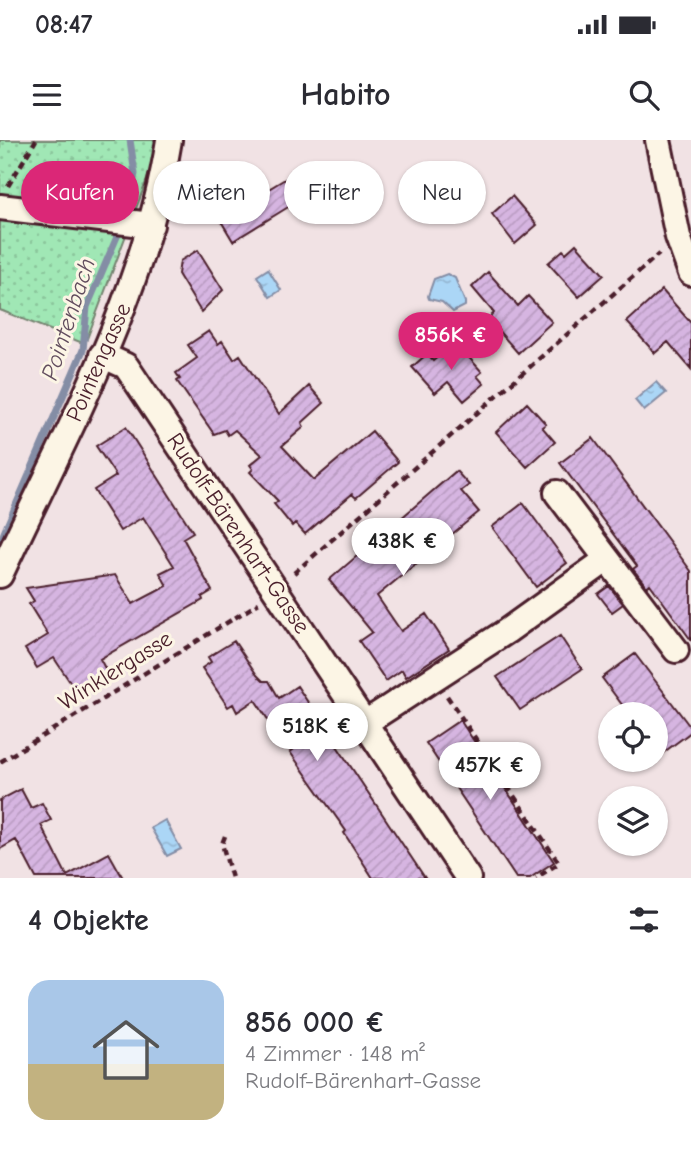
<!DOCTYPE html>
<html lang="de">
<head>
<meta charset="utf-8">
<style>
  body { margin:0; font-family:"Comic Neue",sans-serif; background:#f7f7f7; color:#2b2b33; height:100vh; display:flex; flex-direction:column; font-size:26px; white-space:nowrap }
  * { box-sizing:border-box; margin:0 }
  p { font-size:23px; color:#7c7c81 }
  .icon { flex:none; width:38px; height:38px; fill:none; stroke:currentColor; stroke-width:2; stroke-linecap:round; stroke-linejoin:round }
  .map { position:relative; height:738px; overflow:hidden }
  .drawer { display:flex; flex-direction:column; background:#fff; flex:1 }
  .drawer>* { flex:none }
  .hud { position:absolute; left:21px; top:21px; width:649px; height:63px; display:flex; gap:14px }
  .fabs { position:absolute; left:598px; top:562px; display:grid; gap:14px }
  .fabs a { display:grid; place-items:center; width:70px; height:70px; border-radius:50%; background:#fff; box-shadow:0 2px 5px #0004; font-size:35px }
  .price { position:absolute; translate:-50% -60px; padding:0 16px; border-radius:24px; background:#fff; color:#222; font-size:23px; line-height:46px; filter:drop-shadow(0 2px 4px #0008) }
  .price::after { content:''; position:absolute; left:50%; top:42px; width:21px; height:16px; margin-left:-10px; background:inherit; clip-path:polygon(0 0,100% 0,50% 100%) }
  .price.current { background:#db2777; color:#fff }
  ul { padding:0; list-style:none }
  li { display:flex; align-items:center; gap:21px; height:175px; padding:0 28px }
  li+li { border-top:2px solid #e1e1e2 }
  li span { display:grid; place-items:center; flex:none; width:196px; height:140px; border-radius:21px; color:#555 }
  li>.icon { margin-inline-start:auto }
  span .icon { width:84px; height:84px; fill:#fffc; stroke-width:1 }
  li b { font-size:30px }
  h2 { display:flex; justify-content:space-between; align-items:center; height:84px; padding:0 28px; font-size:30px }
  .tag { padding:0 24px; border-radius:32px; background:#fff; box-shadow:0 2px 5px #0004; font-size:24px; line-height:63px }
  .tag.current { background:#db2777; color:#fff }
  .status { display:flex; justify-content:space-between; align-items:center; height:49px; padding:0 35px; background:#fff; direction:ltr }
  .status svg { height:19px; fill:currentColor }
  header { display:flex; justify-content:space-between; align-items:center; height:91px; padding:0 28px; background:#fff; font-size:32px; font-weight:800 }
  .map>svg:first-child { display:block }
  .park { fill:url(#park-dots); stroke:#758370; stroke-width:2 }
  .water { fill:url(#water-ripples); stroke:#848da5; stroke-width:2 }
  .lines { fill:none; stroke-linecap:round; stroke-linejoin:round }
  .stream { stroke:#848da5; stroke-width:7 }
  .building { fill:url(#building-hatch); stroke:#4a1f2b; stroke-width:2 }
  .minor-casing { stroke:#4a1f2b; stroke-width:30 }
  .path { stroke:#4a1f2b; stroke-width:4.5; stroke-dasharray:7 5; stroke-linecap:butt }
  .minor { stroke:#fcf5e5; stroke-width:24 }
  .labels { text-anchor:middle; stroke-width:6; stroke-linejoin:round; paint-order:stroke }
  .street-label { font-size:23px; fill:#4a1f2b; stroke:#fcf5e5 }
  .water-label { font-size:24px; font-style:italic; fill:#624d5e; stroke:#fcf5e5 }
</style>
</head>
<body>
<div class="status"><b>08:47</b><svg viewBox="0 0 49 12"><path d="M0 12V9h3v3zM5 12V6h3v6zM10 12V3h3v9zM15 12V0h3v12zM26 1h20v11H26zM47 4h2v5h-2z"/></svg></div>
<header><svg class="icon" aria-label="menu" viewBox="0 0 24 24"><path d="M4 6h16M4 12h16M4 18h16"/></svg>Habito<svg class="icon" aria-label="search" viewBox="0 0 24 24"><circle cx="10" cy="10" r="6"/><path d="M15 15l6 6"/></svg></header>
<div class="map">
<svg width="691" height="738" viewBox="0 0 691 738">
  <defs>
    <pattern id="park-dots" width="8" height="8" patternUnits="userSpaceOnUse" patternTransform="scale(1.75)"><rect width="8" height="8" fill="#a0e7b5"/><path d="M2 2h.1M6 6h.1" fill="none" stroke="#8bc69c" stroke-width="1.8" stroke-linecap="round"/></pattern>
    <pattern id="water-ripples" width="26" height="14" patternUnits="userSpaceOnUse" patternTransform="scale(1.75)"><rect width="26" height="14" fill="#abd6f6"/><path d="M2 4q2-2 4 0t4 0M15 11q2-2 4 0t4 0" fill="none" stroke="#95b7d3"/></pattern>
    <pattern id="building-hatch" width="6" height="6" patternUnits="userSpaceOnUse" patternTransform="scale(1.75)"><rect width="6" height="6" fill="#d6b5e1"/><path d="M-1 1l2-2M0 6l6-6M5 7l2-2" fill="none" stroke="#b99bc1"/></pattern>
  </defs>
  <rect width="100%" height="100%" fill="#f1e2e4"/>
  <filter id="ink" filterUnits="userSpaceOnUse"><feTurbulence type="fractalNoise" baseFrequency=".0143" numOctaves="2"/><feDisplacementMap in="SourceGraphic" scale="14" xChannelSelector="R" yChannelSelector="G"/><feConvolveMatrix kernelMatrix="1 2 1 2 8 2 1 2 1" color-interpolation-filters="sRGB"/></filter>
  <g filter="url(#ink)">
    <path class="park" d="M0,0H156L149,34L85,204L0,170Z"/>
    <path class="water" d="M268,129L281,150L270,157L257,136Z
      M447,134L455,138L465,162V166L453,172L442,162L429,159L428,156L434,139Z
      M656,242L666,253L644,271L635,260Z
      M165,680L181,709L167,716L151,688Z"/>
    <g class="lines">
      <path class="stream" d="M0,402L83,210L87,167L119,92L135,34L130,0"/>
    </g>
    <path class="building" d="M45,26L83,31L79,54L41,51Z
      M285,39L296,57L288,62L290,66L233,101L218,76L237,63L239,67Z
      M512,56L537,85L515,104L492,74Z
      M576,104L604,135L579,157L548,123L563,110L566,113Z
      M198,110L223,150L201,172L178,134L180,121Z
      M488,132L518,166L528,156L552,182L518,213L488,179L494,173L472,147Z
      M662,150L691,183V229L668,202L655,213L627,182Z
      M209,191L218,204L222,201L234,219L240,215L279,274L309,246L324,263L302,283L304,287L282,306L314,340L372,291L398,322L356,358L352,354L305,394L295,383L292,386L274,364L278,361L250,332L253,329L250,325L262,315L235,290L228,295L225,290L214,294L177,241L180,239L176,233L197,218L188,205Z
      M455,202L482,232L477,236L484,244L464,261L448,242L435,253L412,227L427,214L433,221Z
      M527,263L546,284L542,287L555,302L527,327L496,292Z
      M126,287L193,392L183,398L212,451L202,457L203,460L100,519L107,532L76,551L54,518L37,528L25,509L48,495L29,464L34,461L26,448L115,435L133,464L167,446L160,433L174,426L143,377L120,391L94,350L116,336L96,306Z
      M593,298L691,431V500L650,444L647,447L633,429L637,426L560,323Z
      M456,331L469,345L461,351L479,372L377,456L401,491L426,474L449,509L406,537L402,530L386,541L359,501L372,492L329,440Z
      M523,363L567,423L536,447L492,387Z
      M609,446L623,464L612,472L598,454Z
      M560,496L582,529L520,570L497,537Z
      M234,501L257,535L263,541H269L279,558L297,546L425,738H373L344,693L346,691L290,612L293,610L272,579L269,581L255,560L237,572L233,564L228,567L202,528L211,522L208,517Z
      M635,514L691,588V592L656,618V574H629L602,538Z
      M460,580L554,722L530,738H516L426,603Z
      M21,649L31,668L42,663L51,680L41,685L67,736L109,713L123,738H36L16,700L0,709V660Z"/>
    <g class="lines">
      <g class="minor-casing">
        <path id="minor" d="M658,0L678,97L691,133
          M0,67L151,85
          M102,215L126,226L468,738
          M557,353L676,510
          M0,435C65,295 145,155 169,0
          M365,583L507,491L606,420"/>
      </g>
      <path class="path" d="M8,46L36,0
        M294,433L659,114
        M447,556L559,723L536,738
        M0,622L259,463
        M225,696L222,704L232,738"/>
      <use href="#minor" class="minor"/>
    </g>
  </g>
  <g class="labels">
    <g class="street-label">
      <text transform="translate(98 222) rotate(-66)" y="8">Pointengasse</text>
      <text transform="translate(239 393) rotate(56)" y="8">Rudolf-Bärenhart-Gasse</text>
      <text transform="translate(115 530) rotate(-32)" y="8">Winklergasse</text>
    </g>
    <g class="water-label">
      <text transform="translate(68 179) rotate(-72)" y="8">Pointenbach</text>
    </g>
  </g>
</svg>
<div class="fabs">
<a><svg class="icon" aria-label="locate" viewBox="0 0 24 24"><circle cx="12" cy="12" r="6"/><path d="M12 2v4M12 18v4M2 12h4M18 12h4"/></svg></a>
<a><svg class="icon" aria-label="layers" viewBox="0 0 24 24"><path d="M12 4l9 5-9 5-9-5zM3 14l9 5 9-5"/></svg></a>
</div>
<b class="price current" style="left:451px;top:232px">856K €</b>
<b class="price" style="left:403px;top:438px">438K €</b>
<b class="price" style="left:317px;top:623px">518K €</b>
<b class="price" style="left:490px;top:662px">457K €</b>
<div class="hud">
<a class="tag current">Kaufen</a>
<a class="tag">Mieten</a>
<a class="tag">Filter</a>
<a class="tag">Neu</a>
</div>
</div>
<section class="drawer">
<h2>4 Objekte<svg class="icon" aria-label="filters" viewBox="0 0 24 24"><path d="M4 7h16M4 17h16"/><circle cx="9" cy="7" r="2"/><circle cx="15" cy="17" r="2"/></svg></h2>
<ul>
<li><span style="background:linear-gradient(#a9c7e8 60%,#c2b280 0)"><svg class="icon" aria-label="home" viewBox="0 0 24 24"><path d="M3 11l9-7 9 7M6 9v11h12V9"/></svg></span><div><b>856 000 €</b><p>4 Zimmer · 148 m²</p><p>Rudolf-Bärenhart-Gasse</p></div></li>
</ul>
</section>
</body>
</html>
